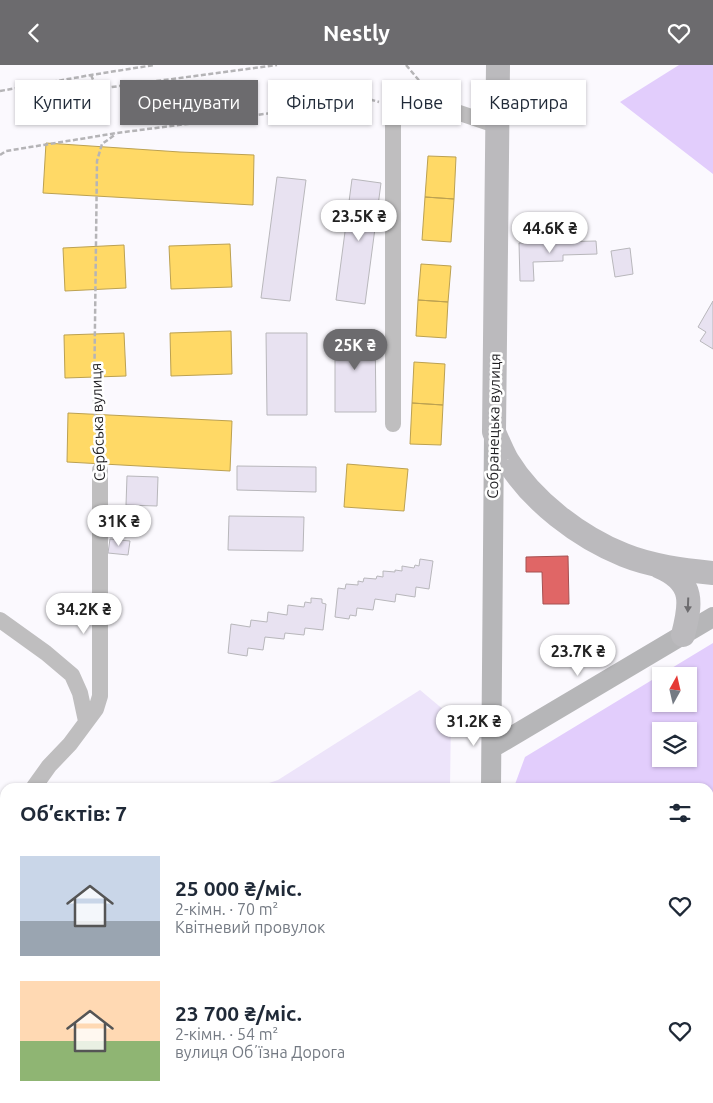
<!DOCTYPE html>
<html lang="uk">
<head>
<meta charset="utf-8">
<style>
  body { margin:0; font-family:Ubuntu,sans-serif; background:#f2f2f3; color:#1f2937; height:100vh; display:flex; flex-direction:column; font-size:19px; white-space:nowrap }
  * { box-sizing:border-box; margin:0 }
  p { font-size:16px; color:#747a83 }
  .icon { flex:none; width:28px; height:28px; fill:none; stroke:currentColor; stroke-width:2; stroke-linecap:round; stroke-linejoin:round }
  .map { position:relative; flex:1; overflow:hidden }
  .details { position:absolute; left:0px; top:718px; width:714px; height:321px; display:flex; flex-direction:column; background:#fff; border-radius:15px 15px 0 0; box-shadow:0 1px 4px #0004 }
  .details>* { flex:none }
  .hud { position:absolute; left:15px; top:15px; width:684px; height:45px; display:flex; gap:10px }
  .needle { width:32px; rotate:8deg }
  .fabs { position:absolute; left:652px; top:602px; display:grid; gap:10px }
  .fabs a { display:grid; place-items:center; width:45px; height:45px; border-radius:0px; background:#fff; box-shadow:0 1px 4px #0004; font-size:25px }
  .price { position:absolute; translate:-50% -42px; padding:0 11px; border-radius:18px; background:#fff; color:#222; font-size:16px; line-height:32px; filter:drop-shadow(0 1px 2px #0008) }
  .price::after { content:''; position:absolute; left:50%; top:30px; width:15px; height:11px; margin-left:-8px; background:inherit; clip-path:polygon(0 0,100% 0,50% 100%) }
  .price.selected { background:#6c6b6e; color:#fff }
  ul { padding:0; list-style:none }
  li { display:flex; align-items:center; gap:15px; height:125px; padding:0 20px }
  li span { display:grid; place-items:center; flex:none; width:140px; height:100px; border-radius:0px; color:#555 }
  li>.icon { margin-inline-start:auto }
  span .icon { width:60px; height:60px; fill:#fffc; stroke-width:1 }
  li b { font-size:21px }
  h2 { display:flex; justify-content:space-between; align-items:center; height:60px; padding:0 20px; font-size:21px }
  .tag { padding:0 18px; border-radius:0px; background:#fff; box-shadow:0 1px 4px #0004; font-size:18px; line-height:45px }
  .tag.selected { background:#6c6b6e; color:#fff }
  header { display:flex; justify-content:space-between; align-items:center; height:65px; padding:0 20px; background:#6c6b6e; color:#fff; font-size:22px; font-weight:600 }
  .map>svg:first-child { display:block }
  .green { fill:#ede4fa }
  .forest { fill:#e2cdfc; fill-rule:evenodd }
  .homes { fill:#ffd966; stroke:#bca151 }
  .shops { fill:#e06666; stroke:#a65051 }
  .building { fill:#e8e2f1; stroke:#b8b7bb }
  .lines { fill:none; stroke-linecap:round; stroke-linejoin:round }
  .path { stroke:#b5b4b7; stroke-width:2.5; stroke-dasharray:5 2.5; stroke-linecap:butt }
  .minor { stroke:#bfbebf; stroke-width:16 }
  .major { stroke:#b6b6b8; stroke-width:20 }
  .highway { stroke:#bbbabd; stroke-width:24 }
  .oneway { fill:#6d6c6f }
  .labels { text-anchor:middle; stroke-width:5; stroke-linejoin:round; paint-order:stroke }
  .street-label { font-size:15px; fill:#1f1e21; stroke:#fff }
</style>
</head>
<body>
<header><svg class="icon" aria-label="back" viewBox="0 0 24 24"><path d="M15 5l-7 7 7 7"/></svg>Nestly<svg class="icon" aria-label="heart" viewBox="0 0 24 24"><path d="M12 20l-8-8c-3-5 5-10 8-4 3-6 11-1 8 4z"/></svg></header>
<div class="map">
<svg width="713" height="1038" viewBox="0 0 713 1038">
  <rect width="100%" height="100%" fill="#fbf9fe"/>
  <path class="green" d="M420,625L451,651L450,722H257L278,715Z"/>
  <path class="forest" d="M679,0H713V109L620,37Z
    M713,578V922L709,924V722H514L525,692ZM661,611H689V639H661ZM661,666H689V694H661Z
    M0,859L5,860V1034H465L466,1038H0Z
    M495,1034H623V1038H495Z"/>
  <path class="homes" d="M46,78L180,87L254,90L253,140L43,128Z
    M428,91L456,92L454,134L425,132Z
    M425,132L454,134L451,177L422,175Z
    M230,179L232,222L171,224L169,181Z
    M124,180L126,223L65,226L63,183Z
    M421,199L451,201L448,237L418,235Z
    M418,235L448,237L446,273L416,271Z
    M231,266L232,309L171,311L170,268Z
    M124,268L126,311L65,313L64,270Z
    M414,297L445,299L443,340L412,338Z
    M412,338L443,340L441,380L410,379Z
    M68,348L232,356L230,406L67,397Z
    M347,399L408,404L404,446L344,442Z
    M642,1034H670V1038H643Z"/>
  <path class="shops" d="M568,491L569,539H543L542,507H526V492Z"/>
  <path class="building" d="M277,112L306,115L290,236L261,233Z
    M352,114L381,118L365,239L336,235Z
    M596,176L597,189L563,190V196L533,197L534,216H520L519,178Z
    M630,183L633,209L615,212L611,186Z
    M713,236V284L700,276L706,267L698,262Z
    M335,265H375L376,347H335Z
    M266,268H307V350H267Z
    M237,401L316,402V427L237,425Z
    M127,411L158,412L157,441L126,440Z
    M229,451L304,452L303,486L228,485Z
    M110,474L130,476L128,490L108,488Z
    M420,494L433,496L429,524L416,522L415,532L396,529L395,537L375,534L373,545L357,543L356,551L350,550L349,554L335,552L338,523L345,524L346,519L358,520V516L363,517L364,513L376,514L377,511L383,512V506L395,507V505L402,506V501L414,503L415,500L419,501Z
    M311,533L322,534V538L326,539L323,565L305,563L304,570L285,568L284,574L265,572L263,585L248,583L247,591L228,588L231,559L250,562L251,555L267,557L268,547L287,550L288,540L304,542L305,537L311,538Z"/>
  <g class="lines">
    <path class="path" d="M406,0L428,26
      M91,10L97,24L277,0
      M0,26L91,10L154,0
      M0,90L6,86L117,68L372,35L379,37
      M99,391L94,339L97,96L102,79L116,69
      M709,778L713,777
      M390,1034L393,1038"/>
    <path class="minor" d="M393,359V40L439,41L498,61
      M0,555L46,588L72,610L80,628L86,656
      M34,722L49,701L70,679L96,644L100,631V405
      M0,784L5,772
      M0,811L5,814
      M709,910H713"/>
    <path class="major" d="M492,683L713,552
      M491,722L494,369
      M486,1038V1034"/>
    <path class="highway" d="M498,0L494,367C498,376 502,386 507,395C532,436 579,472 624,490C651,501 683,505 713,508
      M660,502C695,517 691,539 683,570"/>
  </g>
  <defs><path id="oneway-solid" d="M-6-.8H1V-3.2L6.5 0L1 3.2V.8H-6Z" transform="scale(1.25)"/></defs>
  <use class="oneway" href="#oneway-solid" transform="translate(688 540) rotate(92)"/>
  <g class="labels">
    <g class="street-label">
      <text transform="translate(98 357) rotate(-92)" y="5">Сербська вулиця</text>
      <text transform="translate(494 361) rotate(-89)" y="5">Собранецька вулиця</text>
    </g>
  </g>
</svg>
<div class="fabs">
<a><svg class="needle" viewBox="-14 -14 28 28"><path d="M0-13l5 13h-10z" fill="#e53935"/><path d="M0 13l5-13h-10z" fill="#747a83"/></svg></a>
<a><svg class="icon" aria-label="layers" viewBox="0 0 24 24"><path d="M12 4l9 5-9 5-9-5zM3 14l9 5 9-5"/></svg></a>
</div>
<b class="price" style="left:359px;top:177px">23.5K ₴</b>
<b class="price" style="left:550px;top:189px">44.6K ₴</b>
<b class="price selected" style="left:355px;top:306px">25K ₴</b>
<b class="price" style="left:119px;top:482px">31K ₴</b>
<b class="price" style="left:84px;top:570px">34.2K ₴</b>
<b class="price" style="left:578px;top:612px">23.7K ₴</b>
<b class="price" style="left:474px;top:682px">31.2K ₴</b>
<div class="hud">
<a class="tag">Купити</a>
<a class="tag selected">Орендувати</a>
<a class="tag">Фільтри</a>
<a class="tag">Нове</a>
<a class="tag">Квартира</a>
</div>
<section class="details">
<h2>Об’єктів: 7<svg class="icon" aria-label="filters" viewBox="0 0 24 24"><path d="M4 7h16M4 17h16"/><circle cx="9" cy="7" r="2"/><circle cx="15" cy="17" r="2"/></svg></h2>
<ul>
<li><span style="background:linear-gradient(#c9d6e8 65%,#9aa5b1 0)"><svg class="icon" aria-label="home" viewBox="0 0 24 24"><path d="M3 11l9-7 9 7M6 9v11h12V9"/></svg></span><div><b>25 000 ₴/міс.</b><p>2-кімн. · 70 m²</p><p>Квітневий провулок</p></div><svg class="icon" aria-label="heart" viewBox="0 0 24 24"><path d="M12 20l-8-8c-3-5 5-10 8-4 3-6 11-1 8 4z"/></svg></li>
<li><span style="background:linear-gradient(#ffd9b3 60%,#8fb573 0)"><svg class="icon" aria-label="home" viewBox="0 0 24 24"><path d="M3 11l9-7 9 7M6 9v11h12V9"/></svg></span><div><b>23 700 ₴/міс.</b><p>2-кімн. · 54 m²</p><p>вулиця Обʼїзна Дорога</p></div><svg class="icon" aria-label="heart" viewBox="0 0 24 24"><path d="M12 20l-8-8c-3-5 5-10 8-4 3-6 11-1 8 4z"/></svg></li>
</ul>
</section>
</div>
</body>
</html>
